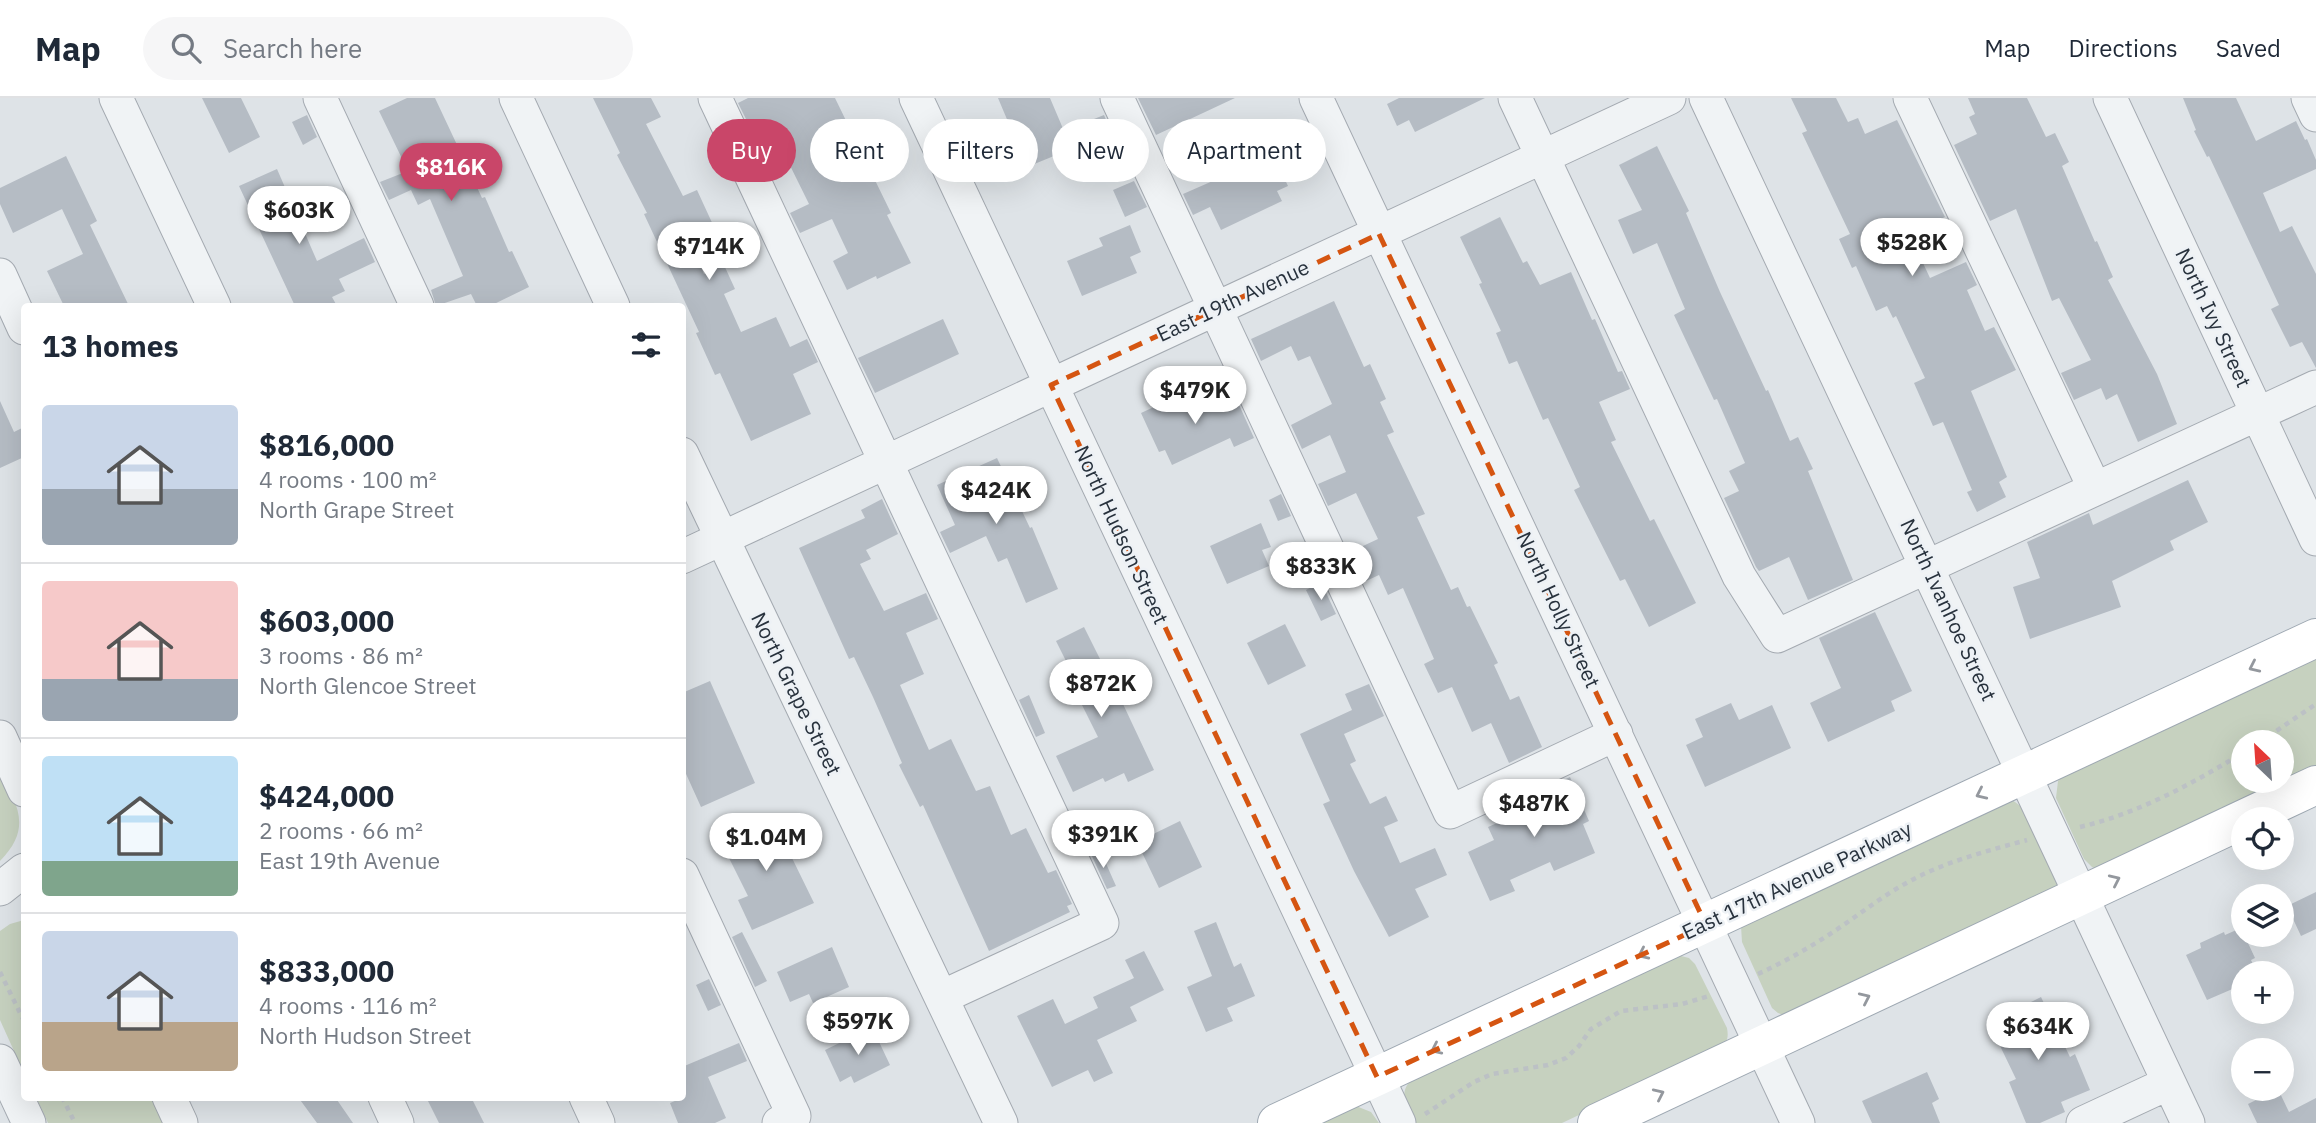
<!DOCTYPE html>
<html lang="en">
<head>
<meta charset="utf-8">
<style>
  body { margin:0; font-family:"IBM Plex Sans",sans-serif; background:#f6f6f7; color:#1f2937; height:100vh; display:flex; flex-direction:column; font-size:26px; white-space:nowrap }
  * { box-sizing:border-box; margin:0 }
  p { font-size:23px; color:#747a83 }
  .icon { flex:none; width:38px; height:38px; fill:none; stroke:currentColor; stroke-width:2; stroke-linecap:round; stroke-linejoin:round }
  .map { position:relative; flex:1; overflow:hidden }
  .side { position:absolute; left:21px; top:205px; width:665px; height:798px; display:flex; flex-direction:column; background:#fff; border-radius:7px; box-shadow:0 7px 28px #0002 }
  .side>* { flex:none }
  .top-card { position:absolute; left:707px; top:21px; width:665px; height:63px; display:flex; gap:14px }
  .needle { width:46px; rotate:335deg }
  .fabs { position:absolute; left:2231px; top:632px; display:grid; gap:14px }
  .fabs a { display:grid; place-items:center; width:63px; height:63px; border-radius:50%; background:#fff; box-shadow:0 7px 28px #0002; font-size:35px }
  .price { position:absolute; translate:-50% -60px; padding:0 16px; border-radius:24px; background:#fff; color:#222; font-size:23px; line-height:46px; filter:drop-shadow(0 2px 4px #0008) }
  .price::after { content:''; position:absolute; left:50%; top:42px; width:21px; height:16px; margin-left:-10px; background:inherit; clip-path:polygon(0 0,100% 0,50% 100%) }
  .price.selected { background:#c94669; color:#fff }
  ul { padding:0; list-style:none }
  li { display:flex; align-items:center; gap:21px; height:175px; padding:0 21px }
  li+li { border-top:2px solid #e0e1e3 }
  li span { display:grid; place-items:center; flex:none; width:196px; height:140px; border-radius:7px; color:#555 }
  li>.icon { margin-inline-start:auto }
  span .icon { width:84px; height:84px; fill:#fffc; stroke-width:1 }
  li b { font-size:30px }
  h2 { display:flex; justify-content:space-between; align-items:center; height:84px; padding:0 21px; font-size:30px }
  .pill { padding:0 24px; border-radius:32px; background:#fff; box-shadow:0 7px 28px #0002; font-size:24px; line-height:63px }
  .pill.selected { background:#c94669; color:#fff }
  header { display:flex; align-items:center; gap:42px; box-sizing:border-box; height:98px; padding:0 35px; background:#fff; border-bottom:2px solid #e0e1e3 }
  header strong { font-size:33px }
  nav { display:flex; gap:38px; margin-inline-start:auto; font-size:24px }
  .search { width:490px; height:63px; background:#f6f6f7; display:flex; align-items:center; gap:18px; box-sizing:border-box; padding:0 24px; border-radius:38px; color:#747a83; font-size:26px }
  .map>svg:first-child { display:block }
  .green { fill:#c6d1bf; fill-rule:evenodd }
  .building { fill:#b5bcc4 }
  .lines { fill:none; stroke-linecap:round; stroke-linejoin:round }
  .minor-casing { stroke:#a4aab1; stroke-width:35 }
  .major-casing { stroke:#9ea8b2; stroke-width:40 }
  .path { stroke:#bcc1c5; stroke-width:4.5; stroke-dasharray:5 5; stroke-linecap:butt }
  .minor { stroke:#f0f3f5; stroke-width:33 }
  .major { stroke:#fff; stroke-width:38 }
  .oneway { stroke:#94989e }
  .marked { fill:none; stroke:#d55511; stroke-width:5; stroke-dasharray:14 9; stroke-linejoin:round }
  .labels { text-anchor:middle; stroke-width:5; stroke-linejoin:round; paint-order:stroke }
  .street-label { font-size:21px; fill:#28323d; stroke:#edf1f5 }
</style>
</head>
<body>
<header>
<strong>Map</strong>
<div class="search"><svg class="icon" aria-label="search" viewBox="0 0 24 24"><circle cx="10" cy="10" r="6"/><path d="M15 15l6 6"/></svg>Search here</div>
<nav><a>Map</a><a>Directions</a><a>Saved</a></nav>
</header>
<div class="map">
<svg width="2316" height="1025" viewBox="0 0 2316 1025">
  <rect width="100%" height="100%" fill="#dee3e7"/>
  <path class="green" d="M2316,557V674L2099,773L2092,769L2084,761L2056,700L2058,683L2065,675ZM2244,644H2282V682H2244Z
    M0,671C17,708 33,729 0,763Z
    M2011,701L2023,710L2057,780V787L2054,793L1786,918L1778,915L1772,910L1742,844L1741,828Z
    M24,822V975L0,922V833L10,826Z
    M1681,858L1689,860L1695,866L1727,930C1729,941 1727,945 1717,952L1562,1025H1415C1407,1009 1397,996 1412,981L1673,859Z
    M36,999H155L167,1025H48Z
    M1356,1008L1371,1014L1379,1025H1315Z"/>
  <path class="building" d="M202,0H241L260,39L229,55Z
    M407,0H435L482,100L485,99L509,154L512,153L529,189L490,208H477L471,196L436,208L431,192L463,178L430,101L418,107L411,92L389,102L380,84L408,73L379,13Z
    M593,0H651L661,19L646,26L683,98L697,92L714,129L688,140L704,176L724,167L735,191L724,196L741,234L776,219L790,249L807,241L818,264L793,276L811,316L751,343L720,275L715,277L696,235L699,234L644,116L647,115L617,57L620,55Z
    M748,0H835L891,115L887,117L911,165L877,181L876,178L847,192L833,163L848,155L832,121L800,135L790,115L809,106L771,29L754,37L738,5Z
    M998,0H1050L1064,33L1104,17L1113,38L1094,46L1093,42L1027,69Z
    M1138,0H1235L1156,37Z
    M1399,0H1485L1415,34L1409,22L1397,28L1387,6Z
    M1791,0H1836L1848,24L1858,20L1865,36L1897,22L1945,119L1909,135L1930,180L1966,164L1977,187L1967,192L1985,233L1994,229L2016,272L1971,293L2007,379L1999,384L2006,399L1977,414L1967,394L1972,392L1943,324L1933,328L1914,285L1925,280L1896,218L1893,220L1887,208L1876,213L1856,168L1852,170L1839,141L1850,136L1802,35L1807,33Z
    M1968,0H2027L2046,39L2055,35L2069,64L2062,68L2095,144L2097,143L2113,179L2108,182L2157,276L2177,326L2138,344L2117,296L2106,302L2101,290L2074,302L2061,275L2091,262L2059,200L2052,203L2016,111L1990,123L1954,47L1977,36L1969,19L1975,16Z
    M2183,0H2236L2256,43L2296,23L2305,42L2307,41L2316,62V71L2263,95L2280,134L2292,128L2316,176V270L2302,244L2290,249L2271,211L2279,207L2209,58L2207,59L2194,33L2196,32Z
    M307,17L317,39L303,47L292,24Z
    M1657,48L1689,113L1686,115L1720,194L1766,293L1768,292L1790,343L1798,339L1813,371L1808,373L1853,482L1808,502L1789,459L1759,473L1756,469L1724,400L1739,393L1729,373L1745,365L1717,301L1714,302L1674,217L1685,211L1657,145L1633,156L1618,122L1642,112L1619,67Z
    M66,58L97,123L90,127L129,208H64L47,173L83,156L62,111L13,135L0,106V90Z
    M1263,61L1268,72L1278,67L1288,88L1277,93L1282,103L1221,132L1210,109L1193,117L1183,96Z
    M277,71L317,163L364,140L375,164L339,181L345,193L332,199L337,208H295L239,88Z
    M1134,83L1147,109L1125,119L1113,92Z
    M1500,119L1523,165L1527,163L1540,187L1571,174L1592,222L1595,221L1618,274L1622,273L1630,291L1599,304L1616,342L1611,344L1650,423L1654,421L1696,505L1649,529L1625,481L1620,483L1574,392L1580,389L1548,320L1543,322L1517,263L1509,266L1496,235L1501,233L1479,186L1482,185L1460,139Z
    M1130,127L1141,154L1130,159L1137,175L1082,198L1067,163L1103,148L1099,140Z
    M1334,203L1364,269L1370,266L1386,301L1380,304L1394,334L1387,337L1425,416L1417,419L1451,492L1458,489L1467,509L1470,508L1498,565L1494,567L1510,602L1519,598L1542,649L1509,665L1491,625L1472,634L1452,589L1438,595L1424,566L1434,561L1403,490L1388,497L1379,477L1364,484L1350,454L1378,441L1356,395L1328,408L1318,386L1346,374L1330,337L1302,351L1291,327L1332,306L1310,258L1298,263L1291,248L1261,263L1251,241Z
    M943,221L959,256L875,295L858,260Z
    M1195,290L1206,313L1236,300L1254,340L1234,349L1230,340L1172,367L1165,352L1159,354L1141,315Z
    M0,303L14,334L24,329V359L0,370Z
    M997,360L1030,430L1032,429L1058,491L1026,505L1007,460L998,464L986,438L950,455L940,434L955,427L937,387Z
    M2188,382L2208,424L2170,443L2174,452L2112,483L2121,509L2030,541L2013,489L2040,480L2027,444L2089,415L2093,427Z
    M1281,396L1291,418L1278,423L1269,402Z
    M882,401L898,436L866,452L871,461L860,466L884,513L926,495L938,521L906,535L924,576L900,587L929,652L951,641L976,693L990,688L1011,737L1026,730L1048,775L1056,772L1072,806L1067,808L1070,814L989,853L923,707L920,709L899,667L902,665L873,599L854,559L849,561L799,450L865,420L861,412Z
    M1261,425L1271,449L1262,452L1269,468L1227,486L1210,448Z
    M1321,484L1336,516L1321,523L1306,492Z
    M1875,514L1912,593L1891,603L1895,613L1828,644L1810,605L1841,590L1819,540Z
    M1285,526L1306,568L1268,587L1247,545Z
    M1084,529L1102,565L1111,561L1131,602L1123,606L1154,672L1128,684L1124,675L1105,684L1103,680L1073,694L1056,658L1098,639L1069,581L1074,579L1056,543Z
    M710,583L755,685L701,709L682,667V595Z
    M1369,586L1384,618L1344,636L1356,663L1350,666L1370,706L1386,698L1398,723L1384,729L1400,765L1435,750L1447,777L1415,791L1429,819L1389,839L1354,773L1323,706L1330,703L1300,636L1352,612L1345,596Z
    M1029,597L1045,635L1036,639L1019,602Z
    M1731,605L1739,622L1772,607L1791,650L1705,689L1686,647L1703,639L1695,621Z
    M1570,679L1589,723L1583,726L1595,755L1554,773L1550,764L1510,782L1515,793L1490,803L1468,754L1494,742L1488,729L1527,712L1523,701Z
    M771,717L814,805L752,832L738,802L748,798L720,742Z
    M1180,723L1202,769L1159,790L1137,744Z
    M1100,752L1116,788L1107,791L1091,756Z
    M2316,794V831L2301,838L2287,808Z
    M1216,824L1234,869L1241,865L1255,898L1227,910L1233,923L1206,934L1187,889L1212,878L1194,833Z
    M2241,830L2255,860L2251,862L2257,875H2244V886L2207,902L2186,857L2201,850L2200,845L2224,834L2225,837Z
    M742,834L767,883L755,889L732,839Z
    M832,849L849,889L813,905L809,896L790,904L777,874Z
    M1144,853L1164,892L1130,909L1137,923L1097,942L1113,975L1094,984L1088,972L1052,989L1017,918L1053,901L1065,926L1098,910L1093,899L1134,880L1125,862Z
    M709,881L721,907L708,913L696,887Z
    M2041,899L2070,959L2075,956L2090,992L2061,1004L2065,1014L2040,1025H2026L2009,984L2016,981L1989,925Z
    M872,929L890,967L854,985L851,978L840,984L825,952Z
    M739,945L747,963L708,979L726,1020L715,1025H678L670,1005L682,1000V969Z
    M1927,974L1939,1001L1932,1005L1940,1025H1872L1862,1003Z
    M2278,991L2289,1014L2316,1000V1025H2257L2248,1006Z
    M298,999H335L353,1025H317Z
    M426,999H471L484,1025H439Z"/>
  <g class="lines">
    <g class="minor-casing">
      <path id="minor" d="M116,0L214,208
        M320,0L417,208
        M516,0L613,208
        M715,0L1102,825L942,899
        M916,0L1399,1025
        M1117,0L1450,714L1616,636
        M1316,0L1798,1025
        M1515,0L1739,478L1777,538L2316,289
        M1706,0L2188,1025
        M1910,0L2095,391
        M2110,0L2316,441
        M2308,0L2316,17
        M0,177L24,230
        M682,356L1001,1025
        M682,459L1669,0
        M0,639L24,692
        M682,777L794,1018L779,1025
        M0,791L24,772
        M0,963L29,1025
        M169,999L181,1025
        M385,999L397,1025
        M586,999L598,1025
        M2083,1025L2169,985"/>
    </g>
    <g class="major-casing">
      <path id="major" d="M1277,1025L2316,540
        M1597,1025L2316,687"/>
    </g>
    <path class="path" d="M2260,644L2316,606
      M2080,729C2139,715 2192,686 2244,654
      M0,874L24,923
      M1758,876C1784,864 1809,850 1833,834C1859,817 1882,798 1910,783C1947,763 1987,753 2027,742
      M62,999L75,1025
      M1425,1016L1474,984L1492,976L1548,967L1566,960L1579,948L1591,931L1621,913L1682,906L1709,898"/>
    <use href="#minor" class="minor"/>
    <use href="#major" class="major"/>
  </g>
  <defs><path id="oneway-chevron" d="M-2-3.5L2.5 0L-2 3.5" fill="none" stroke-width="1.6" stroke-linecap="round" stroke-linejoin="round" transform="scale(1.75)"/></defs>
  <g class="oneway">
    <use href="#oneway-chevron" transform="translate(2254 569) rotate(155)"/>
    <use href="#oneway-chevron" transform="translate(1981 696) rotate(155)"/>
    <use href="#oneway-chevron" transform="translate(2115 782) rotate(-25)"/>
    <use href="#oneway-chevron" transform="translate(1643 856) rotate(155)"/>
    <use href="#oneway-chevron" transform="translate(1865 900) rotate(-25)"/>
    <use href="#oneway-chevron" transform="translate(1436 951) rotate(155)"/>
    <use href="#oneway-chevron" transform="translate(1659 996) rotate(-25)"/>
  </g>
  <path class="marked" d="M1379,136L1706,827L1377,979L1051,287Z"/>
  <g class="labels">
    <g class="street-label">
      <text transform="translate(1233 203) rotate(-25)" y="7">East 19th Avenue</text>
      <text transform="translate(2213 220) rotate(65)" y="7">North Ivy Street</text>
      <text transform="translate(1121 437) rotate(65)" y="7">North Hudson Street</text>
      <text transform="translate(1558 512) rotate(65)" y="7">North Holly Street</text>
      <text transform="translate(1948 512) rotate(65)" y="7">North Ivanhoe Street</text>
      <text transform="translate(796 596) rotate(64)" y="7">North Grape Street</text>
      <text transform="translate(1797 783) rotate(-25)" y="7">East 17th Avenue Parkway</text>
    </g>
  </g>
</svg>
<div class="fabs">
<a><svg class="needle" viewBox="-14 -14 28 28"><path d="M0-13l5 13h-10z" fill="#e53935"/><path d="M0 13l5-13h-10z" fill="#747a83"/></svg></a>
<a><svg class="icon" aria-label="locate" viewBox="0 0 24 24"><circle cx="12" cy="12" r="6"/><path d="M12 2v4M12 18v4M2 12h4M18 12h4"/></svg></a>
<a><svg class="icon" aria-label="layers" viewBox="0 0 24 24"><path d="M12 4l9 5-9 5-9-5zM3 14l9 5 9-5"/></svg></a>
<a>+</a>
<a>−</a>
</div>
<b class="price selected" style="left:451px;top:105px">$816K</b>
<b class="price" style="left:299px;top:148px">$603K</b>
<b class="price" style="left:1912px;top:180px">$528K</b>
<b class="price" style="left:709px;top:184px">$714K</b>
<b class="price" style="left:1195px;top:328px">$479K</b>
<b class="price" style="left:996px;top:428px">$424K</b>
<b class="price" style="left:1321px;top:504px">$833K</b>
<b class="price" style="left:1101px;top:621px">$872K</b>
<b class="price" style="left:1534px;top:741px">$487K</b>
<b class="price" style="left:1103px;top:772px">$391K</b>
<b class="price" style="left:766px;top:775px">$1.04M</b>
<b class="price" style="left:858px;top:959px">$597K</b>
<b class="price" style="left:2038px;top:964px">$634K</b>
<div class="top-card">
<a class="pill selected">Buy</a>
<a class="pill">Rent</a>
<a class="pill">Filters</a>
<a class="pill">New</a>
<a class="pill">Apartment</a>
</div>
<section class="side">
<h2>13 homes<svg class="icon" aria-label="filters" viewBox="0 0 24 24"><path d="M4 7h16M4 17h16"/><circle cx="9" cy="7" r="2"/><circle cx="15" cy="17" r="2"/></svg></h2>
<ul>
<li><span style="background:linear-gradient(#c9d6e8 60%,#9aa5b1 0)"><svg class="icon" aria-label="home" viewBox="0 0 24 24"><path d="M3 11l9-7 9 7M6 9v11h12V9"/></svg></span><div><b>$816,000</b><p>4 rooms · 100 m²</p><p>North Grape Street</p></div></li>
<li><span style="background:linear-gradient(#f6c9c9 70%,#9aa5b1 0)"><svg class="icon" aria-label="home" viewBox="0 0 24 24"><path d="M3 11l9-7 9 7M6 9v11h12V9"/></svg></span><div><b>$603,000</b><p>3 rooms · 86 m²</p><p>North Glencoe Street</p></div></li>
<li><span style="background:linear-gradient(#bfe0f5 75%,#7fa58c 0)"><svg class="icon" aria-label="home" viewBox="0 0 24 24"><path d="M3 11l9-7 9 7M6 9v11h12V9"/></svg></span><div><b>$424,000</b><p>2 rooms · 66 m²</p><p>East 19th Avenue</p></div></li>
<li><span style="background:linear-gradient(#c9d6e8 65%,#b9a48a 0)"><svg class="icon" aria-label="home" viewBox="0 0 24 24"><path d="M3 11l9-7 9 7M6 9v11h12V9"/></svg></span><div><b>$833,000</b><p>4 rooms · 116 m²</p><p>North Hudson Street</p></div></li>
</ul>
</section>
</div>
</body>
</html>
